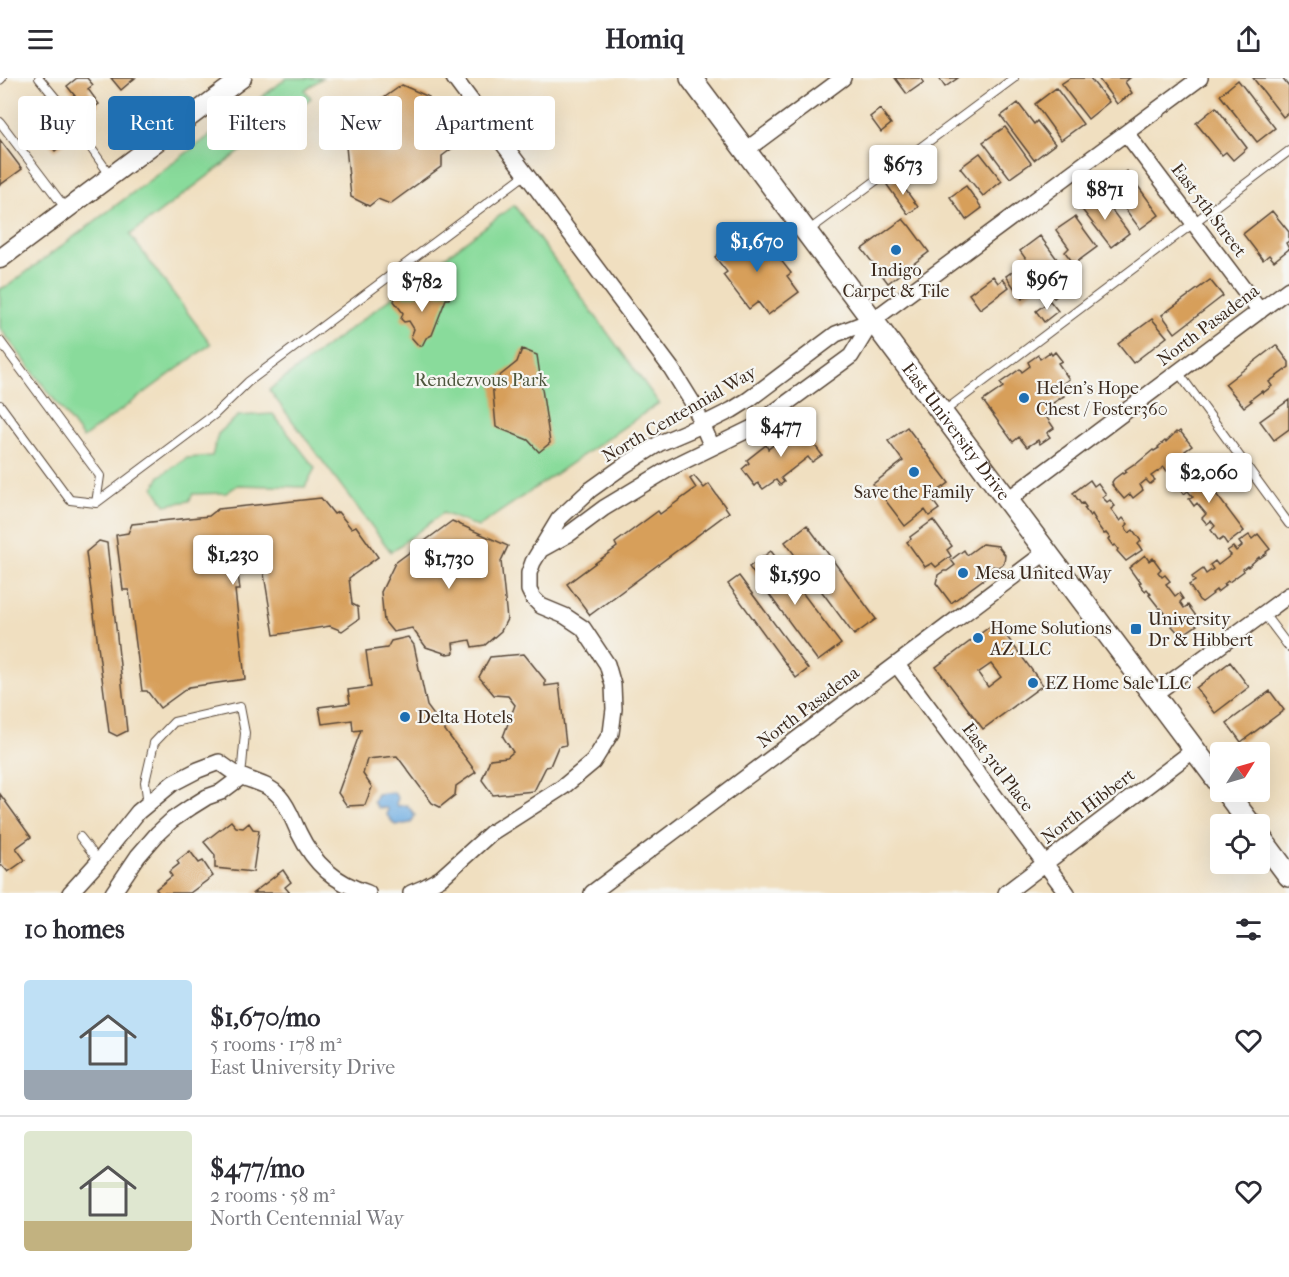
<!DOCTYPE html>
<html lang="en">
<head>
<meta charset="utf-8">
<style>
  body { margin:0; font-family:"IM FELL French Canon",serif; background:#f2f2f3; color:#2b2b33; height:100vh; display:flex; flex-direction:column; font-size:22px; white-space:nowrap }
  * { box-sizing:border-box; margin:0 }
  p { font-size:20px; color:#7c7c81 }
  .icon { flex:none; width:33px; height:33px; fill:none; stroke:currentColor; stroke-width:2; stroke-linecap:round; stroke-linejoin:round }
  .map { position:relative; height:815px; overflow:hidden }
  .drawer { display:flex; flex-direction:column; background:#fff; flex:1 }
  .drawer>* { flex:none }
  .hud { position:absolute; left:18px; top:18px; width:600px; height:54px; display:flex; gap:12px }
  .needle { width:39px; rotate:53deg }
  .tools { position:absolute; left:1210px; top:664px; display:grid; gap:12px }
  .tools a { display:grid; place-items:center; width:60px; height:60px; border-radius:6px; background:#fff; box-shadow:0 6px 24px #0002; font-size:30px }
  .price { position:absolute; translate:-50% -51px; padding:0 14px; border-radius:6px; background:#fff; color:#222; font-size:20px; line-height:39px; filter:drop-shadow(0 2px 3px #0008) }
  .price::after { content:''; position:absolute; left:50%; top:36px; width:18px; height:14px; margin-left:-9px; background:inherit; clip-path:polygon(0 0,100% 0,50% 100%) }
  .price.on { background:#1f6fb2; color:#fff }
  ul { padding:0; list-style:none }
  li { display:flex; align-items:center; gap:18px; height:150px; padding:0 24px }
  li+li { border-top:2px solid #e1e1e2 }
  li span { display:grid; place-items:center; flex:none; width:168px; height:120px; border-radius:6px; color:#555 }
  li>.icon { margin-inline-start:auto }
  span .icon { width:72px; height:72px; fill:#fffc; stroke-width:1 }
  li b { font-size:26px }
  h2 { display:flex; justify-content:space-between; align-items:center; height:72px; padding:0 24px; font-size:26px }
  .tag { padding:0 21px; border-radius:6px; background:#fff; box-shadow:0 6px 24px #0002; font-size:21px; line-height:54px }
  .tag.on { background:#1f6fb2; color:#fff }
  header { display:flex; justify-content:space-between; align-items:center; height:78px; padding:0 24px; background:#fff; font-size:27px; font-weight:700 }
  .map>svg:first-child { display:block }
  .green { fill:#89db9b; stroke:#62825c; stroke-width:1.5 }
  .water { fill:#70ade2; stroke:#566c80; stroke-width:1.5 }
  .building { fill:#d79f5a; fill-rule:evenodd }
  .lines { fill:none; stroke-linecap:round; stroke-linejoin:round }
  .service-casing { stroke:#564536; stroke-width:10 }
  .minor-casing { stroke:#564536; stroke-width:18 }
  .tertiary-casing { stroke:#564536; stroke-width:21 }
  .secondary-casing { stroke:#564536; stroke-width:24 }
  .service { stroke:#fff; stroke-width:8 }
  .minor { stroke:#fff; stroke-width:15 }
  .tertiary { stroke:#fff; stroke-width:18 }
  .secondary { stroke:#fff; stroke-width:21 }
  .poi-dot { fill:#1f6fb2; stroke:#f6f6f2; stroke-width:2 }
  .labels { text-anchor:middle; stroke-width:4.5; stroke-linejoin:round; paint-order:stroke }
  .street-label { font-size:18px; fill:#3b2a1e; stroke:#f6f6f2 }
  .poi-label { font-size:18px; fill:#3b2a1e; stroke:#f6f6f2; text-anchor:start }
  .park-label { font-size:18px; fill:#4e563d; stroke:#f6f6f2 }
</style>
</head>
<body>
<header><svg class="icon" aria-label="menu" viewBox="0 0 24 24"><path d="M4 6h16M4 12h16M4 18h16"/></svg>Homiq<svg class="icon" aria-label="share" viewBox="0 0 24 24"><path d="M12 15V3M7 8l5-5 5 5M5 13v7h14v-7"/></svg></header>
<div class="map">
<svg width="1289" height="815" viewBox="0 0 1289 815">
  <rect width="100%" height="100%" fill="#f6f6f2"/>
  <filter id="ink" filterUnits="userSpaceOnUse"><feTurbulence type="fractalNoise" baseFrequency=".0167" numOctaves="2"/><feDisplacementMap in="SourceGraphic" scale="12" xChannelSelector="R" yChannelSelector="G"/><feConvolveMatrix kernelMatrix="1 2 1 2 8 2 1 2 1" color-interpolation-filters="sRGB"/></filter>
  <filter id="wash" filterUnits="userSpaceOnUse"><feTurbulence type="fractalNoise" baseFrequency=".008" numOctaves="4" result="noise"/><feDisplacementMap in="SourceGraphic" scale="24" xChannelSelector="R" yChannelSelector="G"/><feGaussianBlur stdDeviation="1.35" result="paint"/><feColorMatrix in="noise" values="0 0 0 0 0 0 0 0 0 0 0 0 0 0 0 0 0 1.4 0 .05"/><feComposite in="paint" operator="in"/></filter>
  <g filter="url(#wash)">
    <rect width="100%" height="100%" fill="#f0dfc0"/>
    <path class="green" d="M287,0H322L305,12L311,20L130,157L211,266L83,360L0,250V211L9,207Z
      M514,127L659,325L478,449L443,435L391,474L269,312Z
      M273,336L315,390L305,409L238,407L226,415L193,416L189,423L165,427L154,410L160,398L187,380L212,378L218,356L238,338Z"/>
    <path class="water" d="M393,714L398,720L396,726L397,728L407,727L415,737L411,745L395,747L386,736L388,732L386,730H378L373,724L377,716Z"/>
    <g id="blocks">
      <path class="building" d="M77,0H87L93,7L88,11L99,26L88,34L67,8Z
        M111,0H135L121,12Z
        M895,0H921L924,4L907,16Z
        M939,0H958L945,9Z
        M1070,0H1090L1109,24L1088,41L1061,6Z
        M1098,0H1130L1125,4L1132,15L1117,26Z
        M1253,0H1282L1289,9V34L1283,39Z
        M1238,2L1275,50L1257,64L1220,17Z
        M402,7L429,19L432,43L452,52L454,69L442,78V88L390,126L378,121L369,128L351,119L344,48Z
        M1056,10L1083,46L1061,62L1035,26Z
        M45,17L75,56L55,73L24,33Z
        M1018,25L1034,46L1037,43L1055,66L1034,82L1001,38Z
        M1216,29L1247,70L1233,82L1226,74L1222,77L1196,45Z
        M880,31L891,46L881,54L870,39Z
        M1005,49L1031,85L1010,100L983,64Z
        M0,62L22,91L0,107Z
        M980,75L1002,103L983,118L960,90Z
        M1127,93L1159,137L1140,151L1108,108Z
        M897,100L918,129L908,136L887,107Z
        M966,108L982,130L966,142L950,119Z
        M1102,119L1129,155L1111,169L1080,129L1091,121L1094,125Z
        M1272,133L1289,154V163L1286,165L1289,171L1274,183L1269,177L1263,182L1243,156Z
        M1075,139L1097,169L1074,186L1065,174L1069,170L1056,152Z
        M903,141L908,147H909L929,174L888,205L862,171Z
        M751,151L765,170L769,167L791,195L787,198L799,214L768,237L758,224L749,231L723,197L727,194L715,179Z
        M1040,158L1057,181L1054,183L1072,207L1054,220L1020,173Z
        M1022,187L1038,209L1022,221L1006,198Z
        M993,198L998,205L1003,201L1009,209L980,231L969,216Z
        M1210,202L1223,218L1175,255L1162,237Z
        M437,214L438,217L448,215L450,218L449,221H446L432,257L426,260L422,268H419L411,259L414,251L409,243L404,244L401,241L403,235L394,223L396,217L403,216L405,219Z
        M1050,223L1058,233L1044,244L1036,233Z
        M1152,241L1167,259L1133,285L1118,266Z
        M1276,267L1289,284V289L1269,304L1272,308L1263,315L1262,313L1250,322L1252,323L1244,329L1225,306Z
        M522,271L537,277L550,365L539,374L528,362L496,349L492,304L517,284Z
        M1050,274L1052,277L1055,274L1062,283L1058,285L1069,301L1058,309L1064,318L1050,327L1055,334L1047,340L1054,350L1047,355L1050,359L1040,366L1038,362L1027,369L1019,359L1013,364L983,323L1003,309L1000,305L1020,291L1022,294L1030,288L1028,284L1038,277L1040,281Z
        M1289,322V351L1274,362L1260,343Z
        M800,347L822,377L812,384L808,379L781,400L784,404L780,407L776,402L763,411L758,405L755,408L742,391L749,385L747,382L766,367L768,371Z
        M907,349L949,405L930,419L939,431L929,438L925,432L905,448L873,406L903,383L888,363Z
        M1180,353L1192,368L1185,373L1188,377L1179,384L1177,380L1170,385L1173,389L1167,393L1164,389L1151,398L1155,402L1150,406L1146,402L1140,407L1143,412L1133,420L1130,416L1124,421L1112,407H1113L1112,404L1114,401L1122,395L1123,396L1126,394L1125,392L1134,386L1135,387L1153,372L1154,373L1159,370L1158,369L1165,363L1166,364L1176,354L1177,355Z
        M1192,384L1244,453L1227,466L1223,460L1219,463L1211,452L1215,448L1211,443L1207,446L1202,440L1206,436L1197,425L1194,428L1189,421L1193,419L1188,413L1184,416L1176,405L1181,402L1176,396Z
        M694,398L704,410L709,406L729,434L590,537L567,506L617,469L615,465L658,433L660,436L696,410L690,401Z
        M1090,402L1094,408L1098,405L1106,416L1102,419L1107,424L1110,422L1115,428L1111,431L1120,443L1123,440L1128,446L1125,449L1129,455L1133,452L1141,463L1138,466L1142,472L1126,483L1117,473L1118,471L1115,467L1113,468L1108,461L1110,460L1106,455L1104,456L1094,442L1095,441L1092,436L1090,438L1084,430L1086,429L1083,425L1081,426L1073,415Z
        M321,420L334,436L338,434L351,450L356,448L378,479L349,500L352,526L358,529L359,541L342,553L330,548L274,557L261,478L236,480L240,512H235L245,601L189,609L160,630L147,613H142L129,512H123L116,457L128,455L132,446L209,438L218,431Z
        M933,442L952,468L947,472L951,478L936,489L932,485L925,489L907,464L911,461L910,459Z
        M452,443L508,468L501,483L507,541L501,553L485,567L472,569L470,562L453,565L454,575L447,576L426,569L412,550L393,554L384,543L381,514L395,485Z
        M807,447L876,541L854,557L785,464Z
        M1258,456L1270,471L1266,474L1267,475L1260,480L1259,479L1248,489L1247,488L1243,491L1244,493L1229,504L1228,503L1224,506L1226,507L1217,514L1216,512L1212,515L1213,516L1205,522L1202,524L1199,522L1189,507L1195,503L1192,499L1203,491L1206,496L1213,491L1210,487L1215,483L1218,487L1231,477L1227,473L1233,469L1236,473L1242,468L1239,464L1249,457L1252,461Z
        M99,463L107,465L127,653L117,658L109,654L86,474Z
        M982,466L998,468L1005,477L1004,485L998,489L993,488L992,490L988,493H985V500L951,525L936,505L938,497L944,493H947L955,487L951,482L964,472L967,477Z
        M771,473L841,566L818,583L749,489Z
        M1145,477L1149,483L1153,480L1161,491L1158,494L1162,499L1165,497L1170,503L1166,506L1175,518L1179,515L1183,521L1180,524L1184,530L1188,527L1196,538L1193,541L1197,547L1181,558L1172,548L1174,546L1170,542L1169,543L1163,536L1165,535L1161,530L1160,531L1149,517L1151,516L1147,511L1145,513L1139,505L1141,504L1138,500L1137,501L1129,490Z
        M739,498L808,591L796,600L728,506Z
        M996,544L1043,607L983,651L936,589ZM991,586L1001,599L988,609L978,595Z
        M408,559L414,567L427,628L476,694L456,708L455,717L440,729L432,725L397,678L367,681L363,696L372,709L365,727L347,728L338,715L361,652L353,653L352,642L322,646L319,629L350,625L348,612L371,609L366,573L387,570L391,563Z
        M524,576L545,602V608L559,606L566,667L558,669L550,688L546,689L534,713L493,717L482,702L490,681L507,679L513,674L503,659L515,627L508,618L494,617L479,599L490,579Z
        M1230,584L1249,609L1215,635L1196,610Z
        M1270,613L1284,632L1241,664L1227,645Z
        M0,716L31,759L16,770L25,782L8,794L2,787L0,789Z
        M231,743L236,749L243,750L249,745L253,751L259,752L253,794L215,790V777L204,764Z
        M190,773L199,785L203,783L213,798L190,815H159L156,811L172,798L169,794L179,786L177,783Z
        M283,792L291,804L285,809L290,815H253Z"/>
    </g>
  </g>
  <g filter="url(#ink)">
    <use href="#blocks" fill-opacity="0" stroke="#564536" stroke-width="1.5"/>
    <g class="lines">
      <g class="service-casing">
        <path id="service" d="M39,0L71,39L84,60L110,97
          M0,2L2,0
          M0,44L66,131
          M808,153L1014,0
          M0,263L100,398L96,425
          M1178,294L1289,446
          M0,327L70,422L96,425L215,336L248,304L526,96
          M943,334L1289,73
          M1264,536L1289,569
          M148,726L145,704L154,665L174,644L240,629L245,655L241,699
          M80,759L99,783"/>
      </g>
      <g class="minor-casing">
        <path id="minor" d="M454,0L671,290L694,327L712,369
          M1126,55L1260,233
          M746,72L843,0
          M1007,422L1289,211
          M542,471L569,456L604,430L672,389L754,349L851,278L873,242
          M897,587L1067,815
          M1153,617L1289,517
          M70,815L99,783L138,734L173,705L198,692L219,684C226,689 234,696 243,699C257,705 268,706 279,718C289,729 293,743 299,755C314,786 335,805 368,815
          M113,815L138,778L158,755L172,742L191,729L207,719L221,714L241,699
          M411,815L423,810L441,800L491,755L563,709L593,684L611,655L614,631L613,607L607,586L583,550L565,538L541,528L533,520L529,512V495L533,484L559,441L590,412L625,387L660,365L702,347L732,332L748,322L836,256L873,242L1200,0
          M592,815L1046,474
          M1006,815L1194,672"/>
      </g>
      <g class="tertiary-casing">
        <path id="tertiary" d="M0,181L242,0"/>
      </g>
      <g class="secondary-casing">
        <g id="secondary">
          <path id="s1" d="M691,0L1221,707"/>
          <path d="M1226,714L1251,747"/>
          <path d="M1260,759L1289,798"/>
        </g>
      </g>
      <use href="#service" class="service"/>
      <use href="#minor" class="minor"/>
      <use href="#tertiary" class="tertiary"/>
      <use href="#secondary" class="secondary"/>
    </g>
  </g>
  <g class="poi-dot">
    <circle cx="896" cy="172" r="6"/>
    <circle cx="1024" cy="320" r="6"/>
    <circle cx="914" cy="394" r="6"/>
    <circle cx="963" cy="495" r="6"/>
    <rect x="1130" y="545" width="12" height="12" rx="3"/>
    <circle cx="978" cy="560" r="6"/>
    <circle cx="1033" cy="605" r="6"/>
    <circle cx="405" cy="639" r="6"/>
  </g>
  <g class="labels">
    <g class="street-label">
      <text transform="translate(1209 132) rotate(53)" y="6">East 5th Street</text>
      <text transform="translate(1208 247) rotate(-37)" y="6">North Pasadena</text>
      <text transform="translate(679 336) rotate(-30)" y="6">North Centennial Way</text>
      <text dy="6" stroke="none"><textPath href="#s1" startOffset="442">East University Drive</textPath></text>
      <text transform="translate(808 629) rotate(-37)" y="6">North Pasadena</text>
      <text transform="translate(998 689) rotate(53)" y="6">East 3rd Place</text>
      <text transform="translate(1088 728) rotate(-37)" y="6">North Hibbert</text>
    </g>
    <g class="poi-label">
      <text x="896" y="198" text-anchor="middle">Indigo<tspan x="896" dy="21">Carpet &amp; Tile</tspan></text>
      <text x="1036" y="316">Helen's Hope<tspan x="1036" dy="21">Chest / Foster360</tspan></text>
      <text x="914" y="420" text-anchor="middle">Save the Family</text>
      <text x="975" y="501">Mesa United Way</text>
      <text x="1148" y="547">University<tspan x="1148" dy="21">Dr &amp; Hibbert</tspan></text>
      <text x="990" y="556">Home Solutions<tspan x="990" dy="21">AZ LLC</tspan></text>
      <text x="1045" y="611">EZ Home Sale LLC</text>
      <text x="417" y="645">Delta Hotels</text>
    </g>
    <g class="park-label">
      <text x="481" y="308">Rendezvous Park</text>
    </g>
  </g>
</svg>
<div class="tools">
<a><svg class="needle" viewBox="-14 -14 28 28"><path d="M0-13l5 13h-10z" fill="#e53935"/><path d="M0 13l5-13h-10z" fill="#7c7c81"/></svg></a>
<a><svg class="icon" aria-label="locate" viewBox="0 0 24 24"><circle cx="12" cy="12" r="6"/><path d="M12 2v4M12 18v4M2 12h4M18 12h4"/></svg></a>
</div>
<b class="price" style="left:903px;top:118px">$673</b>
<b class="price" style="left:1105px;top:143px">$871</b>
<b class="price on" style="left:757px;top:195px">$1,670</b>
<b class="price" style="left:1047px;top:233px">$967</b>
<b class="price" style="left:422px;top:235px">$782</b>
<b class="price" style="left:781px;top:380px">$477</b>
<b class="price" style="left:1209px;top:426px">$2,060</b>
<b class="price" style="left:233px;top:508px">$1,230</b>
<b class="price" style="left:449px;top:512px">$1,730</b>
<b class="price" style="left:795px;top:528px">$1,590</b>
<div class="hud">
<a class="tag">Buy</a>
<a class="tag on">Rent</a>
<a class="tag">Filters</a>
<a class="tag">New</a>
<a class="tag">Apartment</a>
</div>
</div>
<section class="drawer">
<h2>10 homes<svg class="icon" aria-label="filters" viewBox="0 0 24 24"><path d="M4 7h16M4 17h16"/><circle cx="9" cy="7" r="2"/><circle cx="15" cy="17" r="2"/></svg></h2>
<ul>
<li><span style="background:linear-gradient(#bfe0f5 75%,#9aa5b1 0)"><svg class="icon" aria-label="home" viewBox="0 0 24 24"><path d="M3 11l9-7 9 7M6 9v11h12V9"/></svg></span><div><b>$1,670/mo</b><p>5 rooms · 178 m²</p><p>East University Drive</p></div><svg class="icon" aria-label="heart" viewBox="0 0 24 24"><path d="M12 20l-8-8c-3-5 5-10 8-4 3-6 11-1 8 4z"/></svg></li>
<li><span style="background:linear-gradient(#dfe7d0 75%,#c2b280 0)"><svg class="icon" aria-label="home" viewBox="0 0 24 24"><path d="M3 11l9-7 9 7M6 9v11h12V9"/></svg></span><div><b>$477/mo</b><p>2 rooms · 58 m²</p><p>North Centennial Way</p></div><svg class="icon" aria-label="heart" viewBox="0 0 24 24"><path d="M12 20l-8-8c-3-5 5-10 8-4 3-6 11-1 8 4z"/></svg></li>
</ul>
</section>
</body>
</html>
